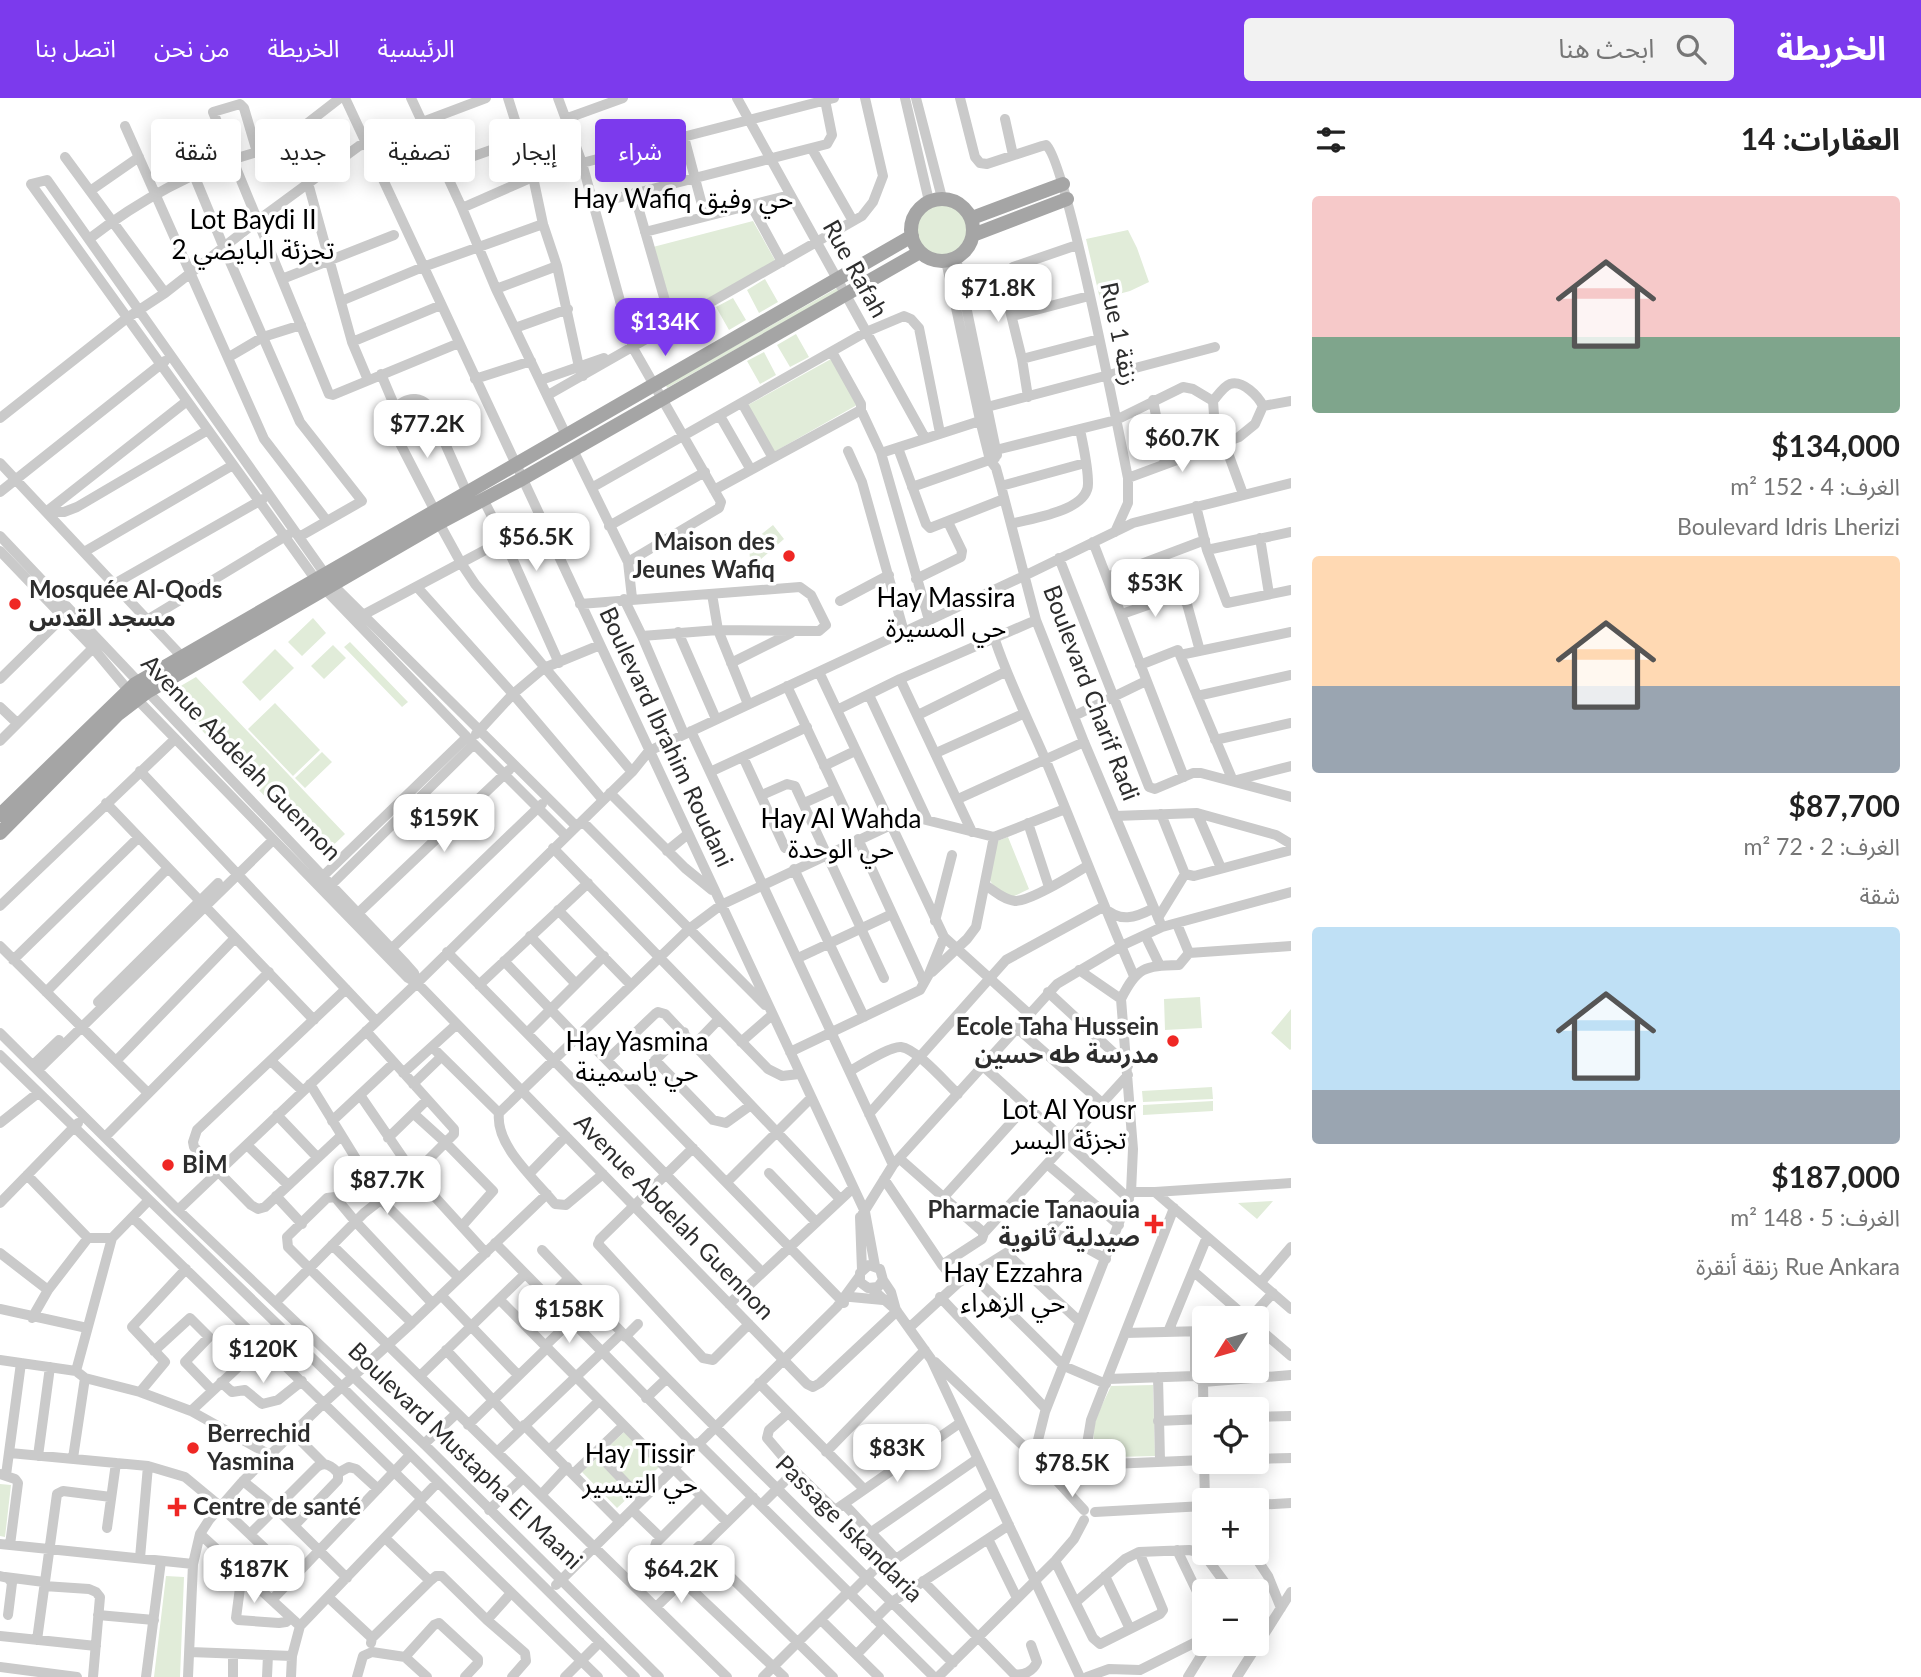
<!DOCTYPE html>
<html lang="ar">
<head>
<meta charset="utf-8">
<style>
  body { margin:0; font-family:Lato,"Noto Sans Arabic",sans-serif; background:#f2f2f2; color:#222; direction:rtl; height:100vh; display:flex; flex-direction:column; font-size:26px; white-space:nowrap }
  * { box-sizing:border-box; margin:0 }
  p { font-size:23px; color:#767676 }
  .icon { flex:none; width:38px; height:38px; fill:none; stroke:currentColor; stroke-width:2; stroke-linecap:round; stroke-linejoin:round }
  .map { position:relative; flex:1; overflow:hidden; direction:ltr }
  .panel { display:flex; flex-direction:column; background:#fff; width:630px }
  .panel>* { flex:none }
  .banner { position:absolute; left:21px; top:21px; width:665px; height:63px; direction:rtl; display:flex; gap:14px }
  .needle { width:46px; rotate:233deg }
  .controls { position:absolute; left:1192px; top:1208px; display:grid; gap:14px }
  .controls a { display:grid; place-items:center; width:77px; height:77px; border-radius:7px; background:#fff; box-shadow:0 4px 18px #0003; font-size:35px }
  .price { position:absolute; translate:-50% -60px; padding:0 16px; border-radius:14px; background:#fff; color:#222; font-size:23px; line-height:46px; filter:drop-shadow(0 2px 4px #0008) }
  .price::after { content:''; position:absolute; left:50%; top:42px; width:21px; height:16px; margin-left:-10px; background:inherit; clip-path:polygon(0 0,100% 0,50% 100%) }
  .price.on { background:#7c3aed; color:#fff }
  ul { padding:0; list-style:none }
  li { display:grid; align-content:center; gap:14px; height:371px; padding:0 21px }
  li span { display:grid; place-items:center; height:217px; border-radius:7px; color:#555 }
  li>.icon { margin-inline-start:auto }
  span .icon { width:126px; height:126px; fill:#fffc; stroke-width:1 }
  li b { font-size:30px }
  h2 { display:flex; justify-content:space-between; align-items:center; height:84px; padding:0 21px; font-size:30px }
  .chip { padding:0 24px; border-radius:7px; background:#fff; box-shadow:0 4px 18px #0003; font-size:24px; line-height:63px }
  .chip.on { background:#7c3aed; color:#fff }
  header { display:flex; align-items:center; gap:42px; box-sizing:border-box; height:98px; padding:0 35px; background:#7c3aed; color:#fff }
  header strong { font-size:33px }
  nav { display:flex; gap:38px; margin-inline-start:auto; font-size:24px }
  .search { width:490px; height:63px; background:#f2f2f2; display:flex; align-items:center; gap:18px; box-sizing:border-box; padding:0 24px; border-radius:7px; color:#767676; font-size:26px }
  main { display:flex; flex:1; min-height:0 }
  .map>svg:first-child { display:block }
  .green { fill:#e1ecd9 }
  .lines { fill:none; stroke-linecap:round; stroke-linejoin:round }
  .minor { stroke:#cacaca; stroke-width:10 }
  .major { stroke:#a5a5a5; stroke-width:14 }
  .poi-dot { fill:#ef2724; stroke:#fff; stroke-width:2.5 }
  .labels { text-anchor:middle; stroke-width:7; stroke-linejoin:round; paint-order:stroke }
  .street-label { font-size:24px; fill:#2d2d2d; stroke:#fff }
  .poi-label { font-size:24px; font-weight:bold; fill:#2d2d2d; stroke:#fff; text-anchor:start }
  .neighbourhood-label { font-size:26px; fill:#000; stroke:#fff }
</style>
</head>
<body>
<header>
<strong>الخريطة</strong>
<div class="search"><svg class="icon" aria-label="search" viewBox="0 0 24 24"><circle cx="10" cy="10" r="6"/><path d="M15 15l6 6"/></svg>ابحث هنا</div>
<nav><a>الرئيسية</a><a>الخريطة</a><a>من نحن</a><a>اتصل بنا</a></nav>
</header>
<main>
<section class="panel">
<h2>العقارات: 14<svg class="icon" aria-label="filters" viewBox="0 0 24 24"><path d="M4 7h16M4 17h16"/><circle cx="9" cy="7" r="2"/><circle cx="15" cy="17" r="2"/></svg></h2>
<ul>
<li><span style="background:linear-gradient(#f6c9c9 65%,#7fa58c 0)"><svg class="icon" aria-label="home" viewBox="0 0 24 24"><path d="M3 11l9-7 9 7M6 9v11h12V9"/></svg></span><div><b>$134,000</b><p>الغرف: 4 · 152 m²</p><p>Boulevard Idris Lherizi</p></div></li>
<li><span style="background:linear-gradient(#ffd9b3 60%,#9aa5b1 0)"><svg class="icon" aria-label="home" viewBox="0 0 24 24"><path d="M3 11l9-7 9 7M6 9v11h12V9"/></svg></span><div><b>$87,700</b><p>الغرف: 2 · 72 m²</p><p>شقة</p></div></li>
<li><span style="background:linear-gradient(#bfe0f5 75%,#9aa5b1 0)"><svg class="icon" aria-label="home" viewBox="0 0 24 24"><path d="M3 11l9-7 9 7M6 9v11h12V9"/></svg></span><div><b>$187,000</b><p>الغرف: 5 · 148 m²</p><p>Rue Ankara زنقة أنقرة</p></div></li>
</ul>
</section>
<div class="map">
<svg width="1291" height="1579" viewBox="0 0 1291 1579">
  <rect width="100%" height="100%" fill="#fff"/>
  <path class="green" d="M917 132a25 25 0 1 1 50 0a25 25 0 1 1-50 0Z
    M753,123L776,164L674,222L653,149Z
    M1128,132L1137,150L1149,184L1130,193L1100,201L1086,141Z
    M765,181L778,204L759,215L747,192Z
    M837,190L839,193L667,290L666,287Z
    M733,200L746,222L729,232L716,209Z
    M796,236L809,259L790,269L777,247Z
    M764,254L776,277L760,286L747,263Z
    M831,261L857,307L774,354L748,307Z
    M773,427L784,441L761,461L750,462L749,446Z
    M313,520L326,535L302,558L288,544Z
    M350,544L408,604L402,609L344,549Z
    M333,547L346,560L324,581L311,568Z
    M275,551L294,570L260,603L242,584Z
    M196,579L345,736L322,758L167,596Z
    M275,605L320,652L293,678L248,631Z
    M322,654L332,664L305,690L295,680Z
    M1008,739L1029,791C1024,793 1017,798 1012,798C1003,798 991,787 989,780L995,744Z
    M1200,899L1202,930L1165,932L1164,901Z
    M1291,911V951L1290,952L1271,935Z
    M1212,989L1213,1001L1143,1004L1142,993Z
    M1213,1003V1013L1143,1017V1007Z
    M1273,1103L1257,1121L1238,1105Z
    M1153,1287L1155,1358L1113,1359L1100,1357C1084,1334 1101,1311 1111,1288Z
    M625,1333L659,1369L637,1391L602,1355Z
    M596,1361L631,1397L617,1410L582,1374Z
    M0,1386L11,1387L5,1439L0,1438Z
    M166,1478L184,1479L180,1579H154Z"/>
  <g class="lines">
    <path class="minor" d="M345,0L865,1114L875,1168
      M411,0L462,110L496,191L566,337
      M508,0L533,79L543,126L557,168L579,269L583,278
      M558,0L582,65L633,250L721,404L719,410L628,464
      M737,0L925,340
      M905,0L929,103
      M916,0L942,100
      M960,0L975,59L980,65L987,66L1042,48L1046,47C1066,62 1119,336 1128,380V405L1115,434
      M565,21L623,0
      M1005,21L1013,57
      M125,28L264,341L327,423
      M175,31L224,150L300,324L362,403L299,439
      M684,39L705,118
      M812,51L853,123
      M257,54L282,45L340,0
      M65,59L165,195
      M582,65L834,0
      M443,69L522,41
      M308,85L352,244L368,282
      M90,93L139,59
      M634,95L672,227
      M594,106L827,46L832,37L825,2
      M751,107L782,164
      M462,110L533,79
      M645,134L790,97
      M89,141C138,103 197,70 257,54L244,10L240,6L213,14L329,296L333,297L459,245
      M956,160L997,357
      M946,163L980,322L990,362L996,370L1001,388L1036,522L1084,644L1162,829
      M282,181L394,137
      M496,191L557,168
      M341,203L423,169L543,126
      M1012,218L1089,198
      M515,230L568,211
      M352,244L441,207
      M832,254L861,306V312L881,355L989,320
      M229,259L263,239L301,227
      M1022,261L1099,241
      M381,276L395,309
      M475,281L531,263
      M541,282L604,260
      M548,297L862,118L873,104L883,78L865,0
      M1028,299L1022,261L1003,184L1006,175L1013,169L1077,147
      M1153,302L1165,365
      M1213,303L1214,317L1243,396
      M742,305L773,360
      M1263,308L1291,303
      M987,309L1215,249
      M720,318L751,372
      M0,320L127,220L165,195L257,123L359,48L486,0
      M898,350L926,426L930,430L1004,401
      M573,352L628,464L632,500
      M996,352L1116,322L1183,289L1193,291L1213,303
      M848,353L862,384L904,534
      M881,355L929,522
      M0,365L186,563
      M1128,380L1239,339L1255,326L1263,308C1258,298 1243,282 1230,286C1224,288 1218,297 1213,303
      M1001,388L1085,365
      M593,389L866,234L904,218L911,221L919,230L940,335
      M912,389L995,360
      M714,392L861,312
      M0,394L165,263
      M483,401L504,442L559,565
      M1196,408L1207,452L1227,505L1291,492
      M435,413L390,326C391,307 412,292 428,307L467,395
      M46,414H64L77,409L208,332
      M46,414L187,303
      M439,425L461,465L475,486L632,674
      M1011,426C1032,420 1089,413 1088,385C1088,367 1083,348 1080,331
      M609,428L705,374
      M0,438L406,866L414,875L417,885
      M1260,440L1269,496
      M1093,444L1184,679
      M1207,452L1291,434
      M0,453L93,550L128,592L408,880L417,885L807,1286L813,1289L820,1285L897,1213
      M84,454L233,367
      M1059,460L1149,689L1155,691L1193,675H1201L1291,699
      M1107,479L1205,442
      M916,481L961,459L962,453L948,424
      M114,486L263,401
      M417,489L513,596L603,702
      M712,496L718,532L748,606
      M624,501L642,538L684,636
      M840,503L889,477
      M580,506L800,489L811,497L826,527L819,533L718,532L642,538
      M1122,516L1179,496L1187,506L1200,553
      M363,517L504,442
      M147,522L289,436
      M678,534L716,621
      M994,539C1008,582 1028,621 1046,663C1076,735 1103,807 1134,878
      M1180,557L1233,683L1291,668
      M731,565L791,535
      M1140,567L1178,552L1180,557L1291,534
      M819,574L944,839L1029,916
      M0,581L63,519
      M900,581L972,734
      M787,588L847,716
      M869,597L927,721
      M1197,598L1291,577
      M0,609L17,625
      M837,612L900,581L1036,522
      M918,617L1005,574
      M1074,618L1146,583
      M691,633L893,1067L862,1117
      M476,636L513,596L544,570L600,547
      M1215,642L1291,625
      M0,643L93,550
      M936,655L1023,616
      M743,659L785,750
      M824,668L855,653
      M140,673L376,923
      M710,674L807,629
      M610,695L685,770L712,792
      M762,697L787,686L795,688L884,880
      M958,701L1084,644
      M106,705L314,922
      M804,705L835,691
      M1197,715L1221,770
      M1115,718L1197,715L1276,737L1291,746
      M582,723L765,907
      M1028,725L1049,789
      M566,738L467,639L316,482L31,86L47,82L332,486L576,728
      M858,741L924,885
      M553,750L768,971L782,978L799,976
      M667,753L688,736
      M794,771L864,919
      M1185,776L1194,778L1291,752
      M320,781L467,639
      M985,787C993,792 1004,802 1015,803C1031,803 1072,777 1087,768
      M328,790L474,646
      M0,808L175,641
      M558,812L631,887
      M353,820L509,672
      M1158,820L1185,776L1161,716
      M935,823L952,757
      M1177,826L1189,855
      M1145,837L1160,868
      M530,838L576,886
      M0,848L148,995
      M447,854L762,1174
      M387,855L542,706
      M798,860L892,816
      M13,862L138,740
      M504,863L578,940
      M932,874L967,841L976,829L994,739
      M479,887L588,785
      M46,894L167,771
      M1048,894L1128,968
      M1121,901C1137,869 1144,868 1179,867L1189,855L1291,848
      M98,904L218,785
      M1017,930L1102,1005
      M0,935L178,1112L424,1346L659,1579
      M527,935L604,858
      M582,937L844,1205
      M741,944L772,917
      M695,946L719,921
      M432,949L499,1015
      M790,954L920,892L929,876L944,839
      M0,957L343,1290L635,1579
      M607,962L655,916L658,914L665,916L840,1101
      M655,962L713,1022L726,1025L751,1007
      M116,963L235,840
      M271,963L303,993
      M33,967L59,942
      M983,968L1129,1101
      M38,972L273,742
      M850,973C861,967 890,948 901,949C917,951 946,985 958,996
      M403,975L457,926
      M310,986L382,1103L459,1180
      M413,986L441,959
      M631,986L684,934
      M360,997L414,1076L486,1155
      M414,1016L446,1045L493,1093L462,1128
      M869,1016L1006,862L1103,809C1120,825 1135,820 1154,810
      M277,1017L317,1059
      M332,1023L394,965
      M0,1025L38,995
      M106,1038L269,874
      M341,1038L265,1109L258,1111L251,1107L194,1049L193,1044L197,1032L346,891
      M388,1040L427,1002
      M247,1047L288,1087
      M693,1050L600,1141L598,1146L703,1260L713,1262L749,1226
      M900,1061L984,1135
      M1047,1066L1119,1127
      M893,1067L1057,886L1121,848L1162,829L1291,794
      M530,1075L566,1038
      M769,1075L816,1124
      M603,1076L566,1107L555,1106C536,1082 495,1048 499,1015L689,831L721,807L910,718L994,739L1065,711
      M27,1077L88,1140H112
      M884,1081L942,1167L958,1185
      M727,1084L811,1000
      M1131,1094H1155L1291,1211
      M1155,1094L1291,1085
      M276,1098L302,1126
      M943,1100L1027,1007
      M0,1105L78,1025
      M1174,1110L1091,1322L1087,1346L1095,1359L1111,1366L1204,1362
      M178,1112L417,885L632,674L649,653L1024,478L1133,425L1291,385
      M860,1119L862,1172
      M133,1120L422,1401
      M1047,1134L1082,1096
      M495,1145L695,1348
      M332,1147L412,1225
      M542,1152C676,1292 815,1428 953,1565
      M0,1155L48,1192
      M1006,1155L1079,1223
      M942,1167L982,1141L984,1135L1128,977
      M1193,1173L1247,1220
      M971,1176L1064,1268L1106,1286
      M883,1182L878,1189L868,1190L860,1184V1175L869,1167L880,1171L883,1182L891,1194L896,1212
      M1261,1184L1291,1149
      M872,1191L896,1212L931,1261L1080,1579
      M441,1197L518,1277
      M851,1199L883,1202
      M940,1199L1046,1311
      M549,1200L569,1180
      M499,1201L670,1374
      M276,1204L364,1115L414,1076L454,1036V1031L366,933
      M432,1205L355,1123L335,1099L327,1100L287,1139L288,1149L309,1170L727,1579
      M729,1206L853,1090
      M558,1210L578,1190
      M0,1211L87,1230
      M32,1220L48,1192L88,1140
      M1250,1220L1273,1195
      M1256,1228L1291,1258
      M909,1230L958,1185L1019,1147L1047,1134L1067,1139L1106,1161
      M1168,1234L1207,1139
      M1195,1234V1278
      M1125,1235L1204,1233
      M625,1239L638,1226
      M545,1248L571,1223
      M446,1252L520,1331
      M154,1253L190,1220L209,1239L185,1264L212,1292
      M0,1262L76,1273L85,1280L140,1294L191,1313L270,1357
      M935,1264L1034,1358L1084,1412
      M76,1273L112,1140L149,1102
      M421,1277L525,1176
      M1158,1279L1160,1362
      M1108,1281L1195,1278L1203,1284L1291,1277
      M221,1284L232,1294L245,1292L262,1306L278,1302L302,1283
      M1203,1284L1204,1347
      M759,1285L863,1390
      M140,1294L165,1264L132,1229L186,1171
      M646,1300L666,1281
      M191,1313L263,1246
      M788,1315L769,1332L767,1340L795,1373L835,1412L960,1325
      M1256,1319L1291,1318
      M1158,1323L1204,1321
      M468,1327L547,1250
      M524,1327L620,1424
      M293,1335L324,1366
      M698,1345L934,1579
      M424,1346L457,1315
      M549,1352L599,1303
      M1036,1352L1087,1346
      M497,1354L622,1235
      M596,1354L642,1402
      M826,1354L925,1252
      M10,1355L148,1368L185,1379L220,1408L294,1478
      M38,1358L50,1269
      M1034,1358L1045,1314L1131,1094L1133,1051L1121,901L1079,872
      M73,1360L85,1280
      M1256,1361L1291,1360
      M1204,1363L1205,1402
      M674,1371L727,1424
      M338,1375L349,1369L356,1371L378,1391
      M0,1376L15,1381L18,1385L10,1447
      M573,1376L623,1328
      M6,1377L21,1265
      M243,1383L276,1410L347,1480
      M541,1397L567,1369
      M702,1399L656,1445L654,1452L673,1474L784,1579
      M419,1405L598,1579
      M761,1407L795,1373
      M845,1407L896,1461L993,1393
      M1256,1407L1291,1405
      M489,1412L523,1380
      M632,1412L661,1440
      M1095,1414L1204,1408
      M107,1430L116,1365
      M870,1435L977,1361
      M200,1436L300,1528
      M250,1436L317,1369C325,1363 332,1368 338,1375V1382L294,1428
      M385,1440L430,1483L436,1478H442L487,1522L525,1555L526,1563L512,1579
      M988,1441L1017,1500
      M0,1446L193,1466
      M701,1450L753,1399
      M1177,1452L1204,1508
      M1252,1454L1268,1478L1281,1510
      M140,1460L148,1368
      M1055,1463L1093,1540L1100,1546L1160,1516L1163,1512L1139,1454
      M673,1474L699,1448L833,1579
      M242,1475L236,1520L238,1522L279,1525L286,1524L291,1520
      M0,1478L8,1480L12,1485L8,1517
      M1105,1478L1130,1531
      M5,1479L44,1484
      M923,1483L1014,1576C1024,1578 1033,1573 1037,1564L1031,1547
      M556,1487L837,1209L859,1179
      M44,1488L89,1491L96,1494L100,1499L93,1579
      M850,1496L890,1456
      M328,1499L372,1540L371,1545
      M272,1502L410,1357
      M1076,1504L1125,1461L1139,1454L1189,1452L1203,1455L1231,1493
      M656,1509L683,1483
      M98,1517L154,1522
      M875,1521L892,1504L1009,1427
      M487,1522L511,1495
      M821,1522L879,1579
      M0,1538L96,1548
      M372,1540L430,1483
      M37,1542L57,1396L63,1393L111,1399
      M190,1554L292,1558
      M857,1556L883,1529
      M405,1559L434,1527L439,1525L478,1561V1565L465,1579
      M0,1569L77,1579
      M146,1579L161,1463
      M188,1579L193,1466L200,1436L209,1422L243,1383L325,1304L412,1225L547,1096
      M233,1579V1556
      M267,1579L268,1557
      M291,1579L292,1558L300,1528L438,1384
      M357,1579L363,1558L372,1554L405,1559L427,1579
      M565,1579L600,1544
      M763,1579L848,1494
      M938,1579L1055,1463L1074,1441L1084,1422
      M1087,1579L1109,1571L1140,1572L1204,1540
      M1188,1579L1209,1545
      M1237,1579L1291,1494"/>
    <path class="major" d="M911 132a31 31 0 1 1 62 0a31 31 0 1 1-62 0Z
      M972,120L1063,86
      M973,137L1067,101
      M0,717L135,586L912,138
      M0,735L117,617L147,594L439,425L522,381L920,154"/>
  </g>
  <g class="poi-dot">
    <circle cx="789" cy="458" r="7"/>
    <circle cx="15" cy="506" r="7"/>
    <circle cx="1173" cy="943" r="7"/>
    <circle cx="168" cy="1067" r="7"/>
    <path d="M1150.5 1115.5h7v7h7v7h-7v7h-7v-7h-7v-7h7z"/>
    <circle cx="193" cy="1350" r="7"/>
    <path d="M173.5 1398.5h7v7h7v7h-7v7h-7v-7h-7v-7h7z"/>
  </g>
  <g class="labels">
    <g class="street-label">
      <text transform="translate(855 171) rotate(61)" y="8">Rue Rafah</text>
      <text transform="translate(1119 236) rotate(78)" y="8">Rue 1 زنقة</text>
      <text transform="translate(1091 595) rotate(69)" y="8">Boulevard Charif Radi</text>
      <text transform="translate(666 639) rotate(65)" y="8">Boulevard Ibrahim Roudani</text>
      <text transform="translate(241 660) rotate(46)" y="8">Avenue Abdelah Guennon</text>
      <text transform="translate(674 1119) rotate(46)" y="8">Avenue Abdelah Guennon</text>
      <text transform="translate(465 1358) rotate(44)" y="8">Boulevard Mustapha El Maani</text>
      <text transform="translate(849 1431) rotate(45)" y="8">Passage Iskandaria</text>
    </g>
    <g class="poi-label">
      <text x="775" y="452" text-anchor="end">Maison des<tspan x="775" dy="28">Jeunes Wafiq</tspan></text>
      <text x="29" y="500">Mosquée Al-Qods<tspan x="29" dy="28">مسجد القدس</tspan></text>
      <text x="1159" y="937" text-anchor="end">Ecole Taha Hussein<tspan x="1159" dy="28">مدرسة طه حسين</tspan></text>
      <text x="182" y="1075">BİM</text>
      <text x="1140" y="1120" text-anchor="end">Pharmacie Tanaouia<tspan x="1140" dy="28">صيدلية ثانوية</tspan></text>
      <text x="207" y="1344">Berrechid<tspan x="207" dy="28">Yasmina</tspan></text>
      <text x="193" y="1417">Centre de santé</text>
    </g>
    <g class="neighbourhood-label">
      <text x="683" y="110">Hay Wafiq حي وفيق</text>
      <text x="253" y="131">Lot Baydi II<tspan x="253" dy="30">تجزئة البايضي 2</tspan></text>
      <text x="946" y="509">Hay Massira<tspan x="946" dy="30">حي المسيرة</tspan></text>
      <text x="841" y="730">Hay Al Wahda<tspan x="841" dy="30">حي الوحدة</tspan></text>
      <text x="637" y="953">Hay Yasmina<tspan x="637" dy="30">حي ياسمينة</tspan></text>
      <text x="1069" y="1021">Lot Al Yousr<tspan x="1069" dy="30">تجزئة اليسر</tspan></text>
      <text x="1013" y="1184">Hay Ezzahra<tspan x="1013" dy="30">حي الزهراء</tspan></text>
      <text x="640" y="1365">Hay Tissir<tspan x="640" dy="30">حي التيسير</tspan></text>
    </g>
  </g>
</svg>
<div class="controls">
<a><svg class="needle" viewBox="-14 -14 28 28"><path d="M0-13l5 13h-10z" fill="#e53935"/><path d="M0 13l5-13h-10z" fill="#767676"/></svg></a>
<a><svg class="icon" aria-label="locate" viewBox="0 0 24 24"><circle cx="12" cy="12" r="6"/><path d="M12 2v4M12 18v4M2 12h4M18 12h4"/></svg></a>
<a>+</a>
<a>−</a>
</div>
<b class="price" style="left:998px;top:226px">$71.8K</b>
<b class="price on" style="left:665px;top:260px">$134K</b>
<b class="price" style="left:427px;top:362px">$77.2K</b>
<b class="price" style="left:1182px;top:376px">$60.7K</b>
<b class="price" style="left:536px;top:475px">$56.5K</b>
<b class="price" style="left:1155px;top:521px">$53K</b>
<b class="price" style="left:444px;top:756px">$159K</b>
<b class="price" style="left:387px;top:1118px">$87.7K</b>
<b class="price" style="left:569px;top:1247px">$158K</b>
<b class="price" style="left:263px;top:1287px">$120K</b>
<b class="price" style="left:897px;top:1386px">$83K</b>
<b class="price" style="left:1072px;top:1401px">$78.5K</b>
<b class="price" style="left:254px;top:1507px">$187K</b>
<b class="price" style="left:681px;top:1507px">$64.2K</b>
<div class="banner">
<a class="chip on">شراء</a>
<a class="chip">إيجار</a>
<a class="chip">تصفية</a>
<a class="chip">جديد</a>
<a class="chip">شقة</a>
</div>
</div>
</main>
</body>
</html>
